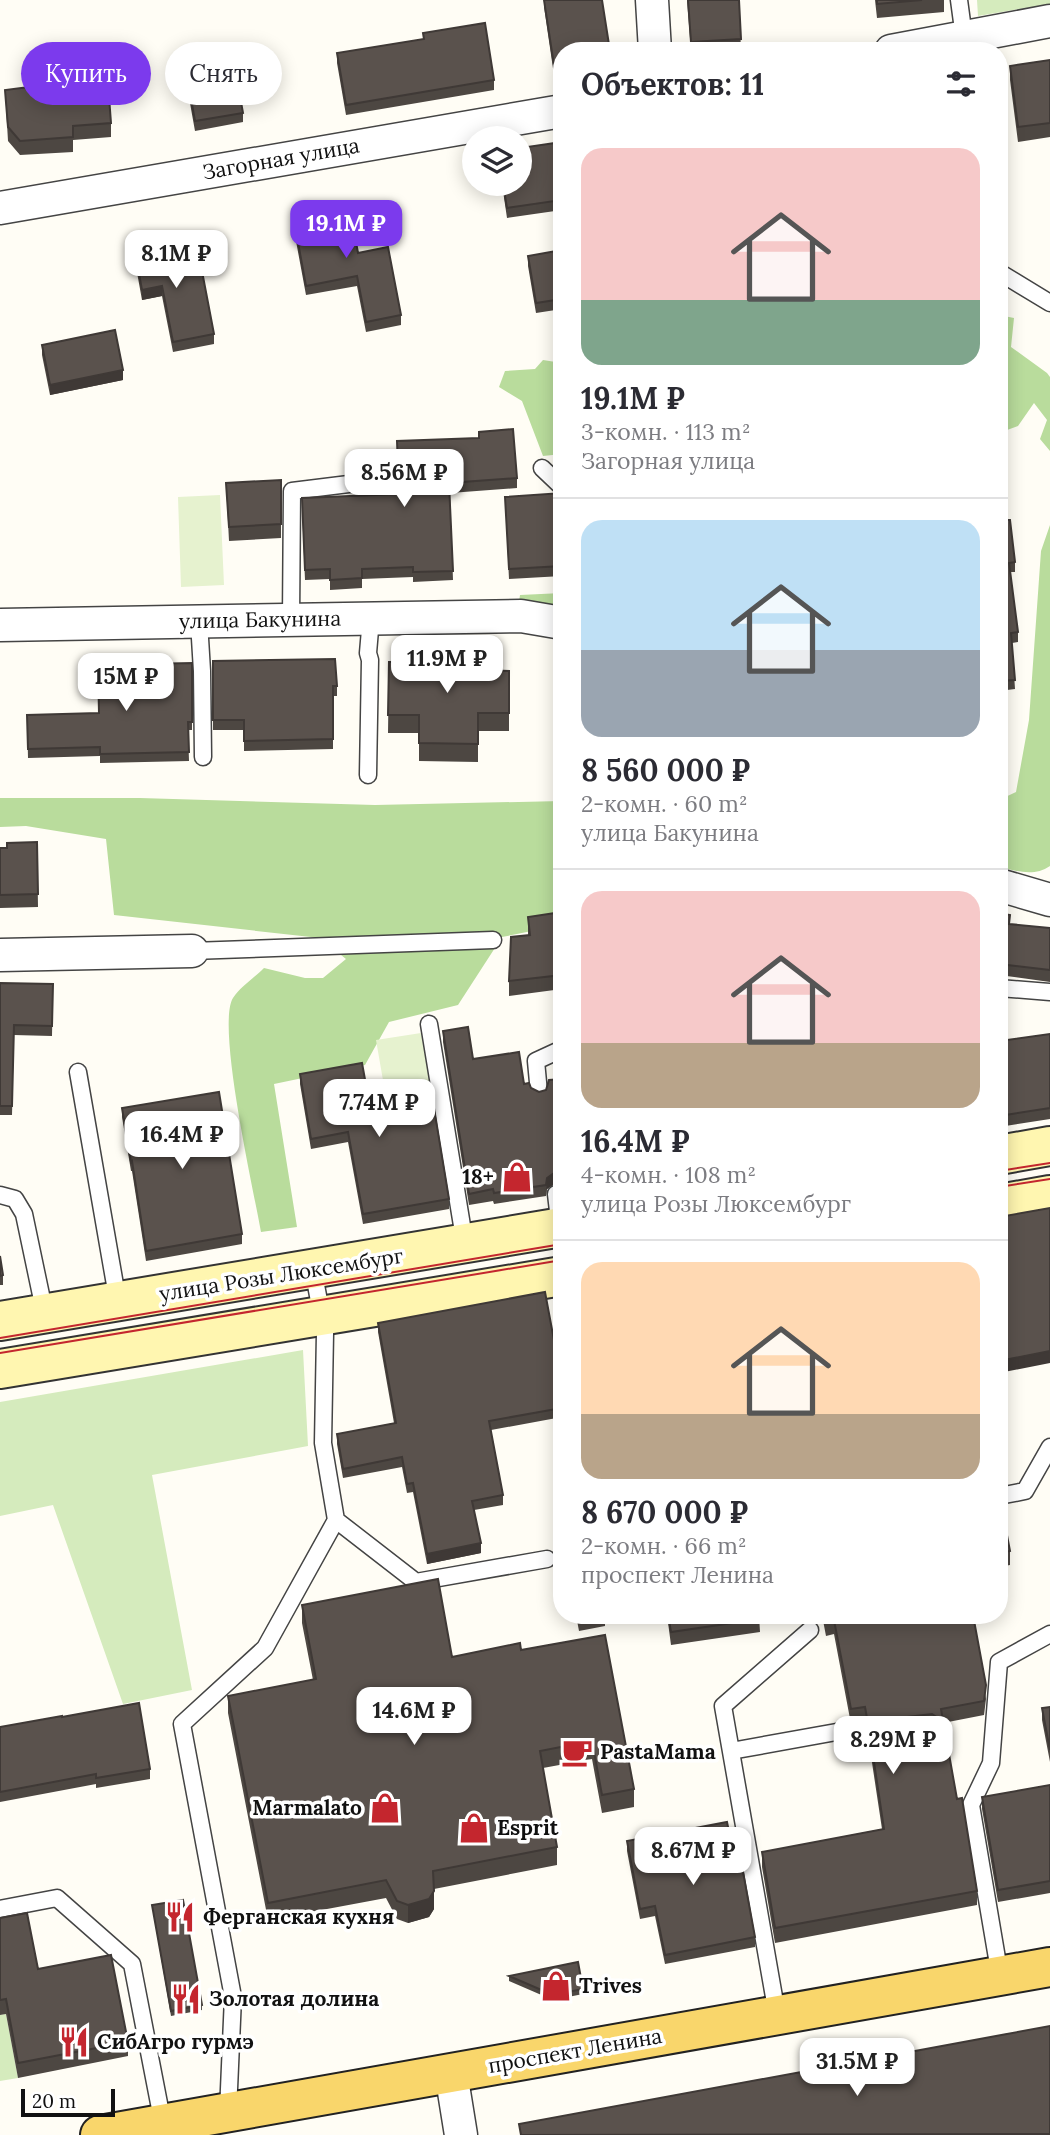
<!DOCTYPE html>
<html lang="ru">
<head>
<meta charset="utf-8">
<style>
  body { margin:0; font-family:Lora,serif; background:#f2f2f3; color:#2b2b33; height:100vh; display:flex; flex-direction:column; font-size:26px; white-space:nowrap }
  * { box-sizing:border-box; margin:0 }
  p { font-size:23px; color:#7c7c81 }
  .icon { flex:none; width:38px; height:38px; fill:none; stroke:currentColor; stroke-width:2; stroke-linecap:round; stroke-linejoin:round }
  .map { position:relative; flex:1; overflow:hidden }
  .drawer { position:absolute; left:553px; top:42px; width:455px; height:1582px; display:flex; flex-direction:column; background:#fff; border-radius:28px; box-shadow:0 4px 18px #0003 }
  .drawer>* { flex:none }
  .guide { position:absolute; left:21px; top:42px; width:427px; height:63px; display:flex; gap:14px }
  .controls { position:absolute; left:462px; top:126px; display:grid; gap:14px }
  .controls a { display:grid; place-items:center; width:70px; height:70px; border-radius:50%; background:#fff; box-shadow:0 4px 18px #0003; font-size:35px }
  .scale { position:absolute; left:21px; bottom:18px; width:94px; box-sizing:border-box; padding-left:7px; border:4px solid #111; border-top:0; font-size:19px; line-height:24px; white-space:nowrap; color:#111; -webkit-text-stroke:5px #fff; paint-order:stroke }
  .price { position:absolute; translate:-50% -60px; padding:0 16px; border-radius:14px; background:#fff; color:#222; font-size:23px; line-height:46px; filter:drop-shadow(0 2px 4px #0008) }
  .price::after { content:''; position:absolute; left:50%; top:42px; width:21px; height:16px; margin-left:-10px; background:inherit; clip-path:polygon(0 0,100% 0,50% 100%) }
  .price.on { background:#7c3aed; color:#fff }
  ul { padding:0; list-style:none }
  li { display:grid; align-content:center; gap:14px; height:371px; padding:0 28px }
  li+li { border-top:2px solid #e1e1e2 }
  li span { display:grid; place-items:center; height:217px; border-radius:21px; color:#555 }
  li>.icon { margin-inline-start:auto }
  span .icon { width:126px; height:126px; fill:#fffc; stroke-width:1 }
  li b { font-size:30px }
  h2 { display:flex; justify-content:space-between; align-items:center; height:84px; padding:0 28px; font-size:30px }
  .chip { padding:0 24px; border-radius:32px; background:#fff; box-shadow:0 4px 18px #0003; font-size:24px; line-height:63px }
  .chip.on { background:#7c3aed; color:#fff }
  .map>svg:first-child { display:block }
  .green { fill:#d5ebbd }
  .forest { fill:#b9dc9c }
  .pitch { fill:#e6f2cf }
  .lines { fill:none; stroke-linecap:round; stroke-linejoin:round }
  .lane-casing { stroke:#444; stroke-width:19 }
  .street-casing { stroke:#444; stroke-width:35 }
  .secondary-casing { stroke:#333; stroke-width:42 }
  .primary-casing { stroke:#222; stroke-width:42 }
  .lane { stroke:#fff; stroke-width:16 }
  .street { stroke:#fff; stroke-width:32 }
  .secondary { stroke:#fff6b0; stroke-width:38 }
  .primary { stroke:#f9d66b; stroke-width:38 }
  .tram { stroke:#c4262e; stroke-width:2 }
  .wall { fill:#4d4742 }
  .shaded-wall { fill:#3f3936 }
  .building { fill:#5a524d; stroke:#3f3936; stroke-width:2 }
  .labels { text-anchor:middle; stroke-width:7; stroke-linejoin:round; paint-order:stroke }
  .street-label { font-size:21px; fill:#111; stroke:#fff }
  .poi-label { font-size:21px; font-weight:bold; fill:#111; stroke:#fff; text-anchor:start }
</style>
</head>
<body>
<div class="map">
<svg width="1050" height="2135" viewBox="0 0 1050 2135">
  <rect width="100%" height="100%" fill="#fffdf5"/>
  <path class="green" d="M977,0H1050V4L978,16Z
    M303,1350L308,1446L152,1475L192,1690L123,1704L53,1505L0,1516V1402Z
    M6,2014L18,2078L0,2081V2015Z"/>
  <path class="forest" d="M999,315L1014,318L1011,347L1047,373L1050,377V451L1040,439L1047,420L1034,403L1018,426L999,433Z
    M543,360L562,363V454L543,456L522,401L499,387L505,371L535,369Z
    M1050,525V866C1034,877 1017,871 999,867V800L1016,792L1029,720L1041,551Z
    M562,593V610L518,608L520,595Z
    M0,798H140L375,805L562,801V925L502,937L458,1005L389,1022L365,1065L274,1084L297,1227L261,1232C254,1192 216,1025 233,998C240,987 255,977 264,968L305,978H323L346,959L320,938L114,915L106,839L26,826L0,827Z"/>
  <path class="pitch" d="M220,495L224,585L181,587L178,497Z
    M421,1033L433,1101L388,1109L376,1040Z"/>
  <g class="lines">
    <g class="lane-casing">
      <path id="lane" d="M959,0L964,37
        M999,272L1050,303
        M542,468L562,487
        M291,620L292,491L373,481
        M199,622L202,671L203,757
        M368,775L370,660L368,653L371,618
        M192,951L493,940
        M999,988L1050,992
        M429,1024L465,1244
        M78,1072L118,1302
        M539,1093L536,1061L562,1049
        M556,1194L560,1228
        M0,1195L15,1199L24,1214L45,1314
        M999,1496L1025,1491L1050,1447
        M336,1520L416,1582L547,1559
        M731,1751L842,1731L871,1746L890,1744
        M0,1909L57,1898L132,1964L163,2124
        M1000,1976L971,1805L991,1763L999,1662L1050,1634
        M777,2014L723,1706L810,1630
        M228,2112L233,1997L182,1724L265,1648L336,1520L323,1443L325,1333L313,1269"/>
    </g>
    <g class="street-casing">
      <path id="street" d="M652,0L655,51
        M891,51L1050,21
        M0,208L562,111
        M0,625L521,616L562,623
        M999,885L1050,900
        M0,955L192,951
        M451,2073L461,2135"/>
    </g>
    <g class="secondary-casing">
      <path id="secondary" d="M999,1155L1050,1146
        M999,1204L1050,1195
        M0,1321L562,1227
        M0,1369L562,1276"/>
    </g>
    <g class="primary-casing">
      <path id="primary" d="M100,2135L1050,1967"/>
    </g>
    <use href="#lane" class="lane"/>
    <use href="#street" class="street"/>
    <use href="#secondary" class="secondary"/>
    <use href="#primary" class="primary"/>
    <path class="tram" d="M999,1171L1050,1163
      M999,1187L1050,1179
      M0,1338L562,1244
      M0,1353L562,1260"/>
  </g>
  <path class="wall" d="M544,0L562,51V81L555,82L544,7Z
    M687,0H739L741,51H691Z
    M875,0H944V12L877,18Z
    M423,33L494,80V90L346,115L337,63V53L423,39Z
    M184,60L243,113V122L195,131L184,70Z
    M1050,60V137L1018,142L1010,80V66Z
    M5,90L111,123V137L73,140V152L20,155L8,141Z
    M562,142V210L507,218L502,184H520Z
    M293,215L358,253L401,315V325L366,332L357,286L306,295L293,225Z
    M134,246L178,271L214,334V344L173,352L162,296L142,300L134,256Z
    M562,250V309L536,313L528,266V256Z
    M42,345L123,380L50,395L42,355Z
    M397,451L517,478V488L450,493L453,580L413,582V577L362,579V588L330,590V579L305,580L302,508L399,494Z
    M281,480V538L229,541L226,483Z
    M562,493V576L509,579L505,497Z
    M999,501L1015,562V572H1010L1018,632V642L1012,643L1015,689L999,691Z
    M213,661L337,686V696H333V749L244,751V730H213Z
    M389,662L481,670L509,671V731H478V762L419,761V733H388Z
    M192,663V730H188L189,761L100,763V756L28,758L27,715L98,713Z
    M37,842L38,907L0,908V848Z
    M562,912V989L509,996V981L528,935V917Z
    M999,913L1010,924L1050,928V982L999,975Z
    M0,983L53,984L52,1036L14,1035L12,1115H0Z
    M443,1031L473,1059L539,1092L546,1090L562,1079V1186L561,1185L554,1184L547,1189L546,1196L494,1204L493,1201L469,1205L443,1042Z
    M1050,1034V1119L999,1127V1041Z
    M300,1074L370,1107L449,1199V1209L363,1224L348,1142L311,1149L300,1084Z
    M122,1108L242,1234V1244L146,1261L132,1171H131L122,1117Z
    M0,1256L3,1275V1285H0Z
    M378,1323L562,1383V1417L491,1430L503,1495V1505L474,1510L481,1553L427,1564L413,1492L407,1493L402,1467L343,1478L337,1444V1434L394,1423L378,1332Z
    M999,1510L1010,1551V1565L999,1567Z
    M302,1605L452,1657L521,1650L634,1789V1807L602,1813L592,1759L543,1768L557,1847V1865L434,1889V1909L429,1917L408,1923L397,1919L386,1898L268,1920L228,1713V1696L313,1680L302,1623Z
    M576,1615H605V1626L579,1631Z
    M667,1615H759L760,1632L671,1645Z
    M822,1615H973L986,1699L984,1715L943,1723L957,1799L977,1891V1905L775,1943L762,1867V1852L882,1829L871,1756V1742L930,1734L935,1730L932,1728L873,1735L867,1732L865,1721L851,1724L834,1634L826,1636Z
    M1050,1707V1762L1042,1720V1708Z
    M0,1727L150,1769V1779L96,1788V1784L0,1802Z
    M1050,1785V1893L998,1902L982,1809V1797Z
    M627,1841L755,1937V1947L665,1964L655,1916L640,1919L627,1851Z
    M152,1905L202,2005V2010L171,2016Z
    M0,1918L38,1969L128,2042V2056L18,2078L6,2014L0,2015Z
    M509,1976L583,1989V1994L553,2000L509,1981Z"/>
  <path class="shaded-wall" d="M162,286V296L142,300V290Z
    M123,370V380L50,395V385Z
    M554,1173V1184L547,1189L546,1196L547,1178Z
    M1050,1351V1363L999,1373V1361Z
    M481,1543V1553L427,1564V1554Z
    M434,1891V1909L429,1917L408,1923V1905Z"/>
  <path class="building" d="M544,0H602L610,51H562V71L555,72Z
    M688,0H739L741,39L691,42Z
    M877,0H922L877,4Z
    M485,23L494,80L346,105L337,53L424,39L423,33Z
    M232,52L243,113L195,121L184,60Z
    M106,56L111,123L73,126V137L20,141L8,127L5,90L29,87V57Z
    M1050,60V123L1018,127L1010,66Z
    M562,142V200L507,208L503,184H520V148Z
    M349,204L358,253L388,247L401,315L366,322L357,276L306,286L293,215Z
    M171,239L178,271L201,266L214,334L173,342L162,286L142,290L134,246Z
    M562,250V299L536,303L528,256Z
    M115,330L123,370L50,385L42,345Z
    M513,429L517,478L449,483L453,571L413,572V567L362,569V578L330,580V569L305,570L302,498L399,494L397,441L479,438V432Z
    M281,480V524L229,527L226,483Z
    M562,493V566L509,569L505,497Z
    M999,501H1002L1005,520H1010L1015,562L1009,563L1018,632L1011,633L1015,680L999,681Z
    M420,651H481V670L509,671V713H478V744L419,743V715H388L389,662H420Z
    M335,659L337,686H333V739L244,741V720H213V661Z
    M192,663V722H188L189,752L100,754V747L28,749L27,715L99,713L98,665Z
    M37,842L38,894L0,895V848H7V843Z
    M562,912V975L509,981L511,937L530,935L528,917Z
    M999,913L1010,915L1009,924L1050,928V970L999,964Z
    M0,983L53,984L52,1026L14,1025L12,1106H0Z
    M468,1027L473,1059L519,1052L524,1084L529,1083L531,1088L539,1092L546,1090L549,1080L562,1079V1175L561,1174L554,1173L547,1178L546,1185L494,1193L493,1189L469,1194L443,1031Z
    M1050,1034V1108L999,1116V1041Z
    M362,1063L370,1107L432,1096L449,1199L363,1214L348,1132L311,1139L300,1074Z
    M219,1092L242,1234L146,1251L132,1161L131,1162L122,1108Z
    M1050,1208V1351L999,1361V1217Z
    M0,1256L3,1275L0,1276Z
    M545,1292L562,1383V1408L489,1421L503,1495L472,1501L481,1543L427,1554L413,1483L407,1484L402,1457L343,1469L337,1434L396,1423L378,1323Z
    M1002,1509L1010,1551L999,1553V1510Z
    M438,1579L452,1657L520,1643L521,1650L605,1635L634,1789L602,1795L592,1741L540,1751L557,1847L433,1871L434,1891L429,1899L408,1905L397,1901L386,1880L268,1903L228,1696L316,1679L302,1605Z
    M578,1615H605V1616L579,1621Z
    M668,1615H759L760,1619L671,1632Z
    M825,1615H973L986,1685L984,1701L941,1709L957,1799L962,1798L977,1891L775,1928L762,1852L884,1829L871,1742L930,1734L939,1727L938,1718L932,1714L873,1721L867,1718L865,1707L851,1709L834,1620L826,1621Z
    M139,1703L150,1769L96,1778V1774L0,1792V1727L62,1716V1717Z
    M1050,1707V1750L1042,1708Z
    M1050,1785V1881L998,1890L982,1797Z
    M727,1822L735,1862L741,1861L755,1937L665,1955L655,1906L640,1909L627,1841Z
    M183,1900L202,2005L171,2011L152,1905Z
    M27,1913L38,1969L111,1955L128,2042L18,2063L6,1999L0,2000V1918Z
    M578,1962L583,1989L553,1995L509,1976Z
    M1050,2026V2134L521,2135L519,2124Z"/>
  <defs>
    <g id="shop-bare" transform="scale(2.415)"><path d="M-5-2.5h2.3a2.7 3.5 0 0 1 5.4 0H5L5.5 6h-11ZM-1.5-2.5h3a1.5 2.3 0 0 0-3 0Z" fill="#c4262e" stroke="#fff" stroke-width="2.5" paint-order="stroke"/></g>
    <g id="cafe-bare" transform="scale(2.415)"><path d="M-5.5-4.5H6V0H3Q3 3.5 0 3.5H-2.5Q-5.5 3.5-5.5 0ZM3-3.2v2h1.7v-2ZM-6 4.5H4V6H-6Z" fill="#c4262e" stroke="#fff" stroke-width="2.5" paint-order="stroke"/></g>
    <g id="restaurant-bare" transform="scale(2.415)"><path d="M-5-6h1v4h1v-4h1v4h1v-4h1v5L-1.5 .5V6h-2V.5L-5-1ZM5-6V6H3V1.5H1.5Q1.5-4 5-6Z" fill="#c4262e" stroke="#fff" stroke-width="2.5" paint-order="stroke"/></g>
  </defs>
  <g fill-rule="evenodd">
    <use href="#shop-bare" x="517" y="1177"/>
    <use href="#cafe-bare" x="577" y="1752"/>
    <use href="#shop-bare" x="385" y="1808"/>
    <use href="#shop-bare" x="474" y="1828"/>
    <use href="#restaurant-bare" x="180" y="1917"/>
    <use href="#shop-bare" x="556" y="1986"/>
    <use href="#restaurant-bare" x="186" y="1999"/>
    <use href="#restaurant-bare" x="74" y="2042"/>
  </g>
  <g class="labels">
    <g class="street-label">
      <text transform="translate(281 159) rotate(-10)" y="7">Загорная улица</text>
      <text transform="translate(260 620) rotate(-1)" y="7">улица Бакунина</text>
      <text transform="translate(281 1275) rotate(-9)" y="7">улица Розы Люксембург</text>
      <text transform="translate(575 2051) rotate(-10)" y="7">проспект Ленина</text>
    </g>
    <g class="poi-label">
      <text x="494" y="1184" text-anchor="end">18+</text>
      <text x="600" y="1759">PastaMama</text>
      <text x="362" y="1815" text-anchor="end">Marmalato</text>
      <text x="497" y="1835">Esprit</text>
      <text x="203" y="1924">Ферганская кухня</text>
      <text x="579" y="1993">Trives</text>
      <text x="209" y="2006">Золотая долина</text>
      <text x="97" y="2049">СибАгро гурмэ</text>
    </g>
  </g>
</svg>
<div class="controls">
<a><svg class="icon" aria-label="layers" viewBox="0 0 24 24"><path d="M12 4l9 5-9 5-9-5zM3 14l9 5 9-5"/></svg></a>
</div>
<div class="scale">20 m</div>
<b class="price on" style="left:346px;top:260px">19.1M ₽</b>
<b class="price" style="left:176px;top:290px">8.1M ₽</b>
<b class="price" style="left:404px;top:509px">8.56M ₽</b>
<b class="price" style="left:447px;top:695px">11.9M ₽</b>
<b class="price" style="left:126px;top:713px">15M ₽</b>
<b class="price" style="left:379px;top:1139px">7.74M ₽</b>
<b class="price" style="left:182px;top:1171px">16.4M ₽</b>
<b class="price" style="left:414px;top:1747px">14.6M ₽</b>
<b class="price" style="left:893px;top:1776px">8.29M ₽</b>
<b class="price" style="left:693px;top:1887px">8.67M ₽</b>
<b class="price" style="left:857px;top:2098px">31.5M ₽</b>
<div class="guide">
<a class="chip on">Купить</a>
<a class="chip">Снять</a>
</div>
<section class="drawer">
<h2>Объектов: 11<svg class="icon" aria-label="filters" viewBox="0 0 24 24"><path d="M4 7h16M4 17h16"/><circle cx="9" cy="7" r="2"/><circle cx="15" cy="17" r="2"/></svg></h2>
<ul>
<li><span style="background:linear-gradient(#f6c9c9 70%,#7fa58c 0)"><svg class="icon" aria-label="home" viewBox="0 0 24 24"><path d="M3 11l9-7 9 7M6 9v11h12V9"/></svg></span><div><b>19.1M ₽</b><p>3-комн. · 113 m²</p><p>Загорная улица</p></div></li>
<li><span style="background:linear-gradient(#bfe0f5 60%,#9aa5b1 0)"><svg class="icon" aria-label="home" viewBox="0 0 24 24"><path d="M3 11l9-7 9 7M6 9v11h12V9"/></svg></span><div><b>8 560 000 ₽</b><p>2-комн. · 60 m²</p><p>улица Бакунина</p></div></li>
<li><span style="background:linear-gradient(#f6c9c9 70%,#b9a48a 0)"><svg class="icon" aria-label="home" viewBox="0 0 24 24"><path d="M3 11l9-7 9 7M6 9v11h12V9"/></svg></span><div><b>16.4M ₽</b><p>4-комн. · 108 m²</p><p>улица Розы Люксембург</p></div></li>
<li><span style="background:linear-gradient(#ffd9b3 70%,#b9a48a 0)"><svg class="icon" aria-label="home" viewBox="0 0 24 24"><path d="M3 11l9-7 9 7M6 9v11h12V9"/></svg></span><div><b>8 670 000 ₽</b><p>2-комн. · 66 m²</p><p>проспект Ленина</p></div></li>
</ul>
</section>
</div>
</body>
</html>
